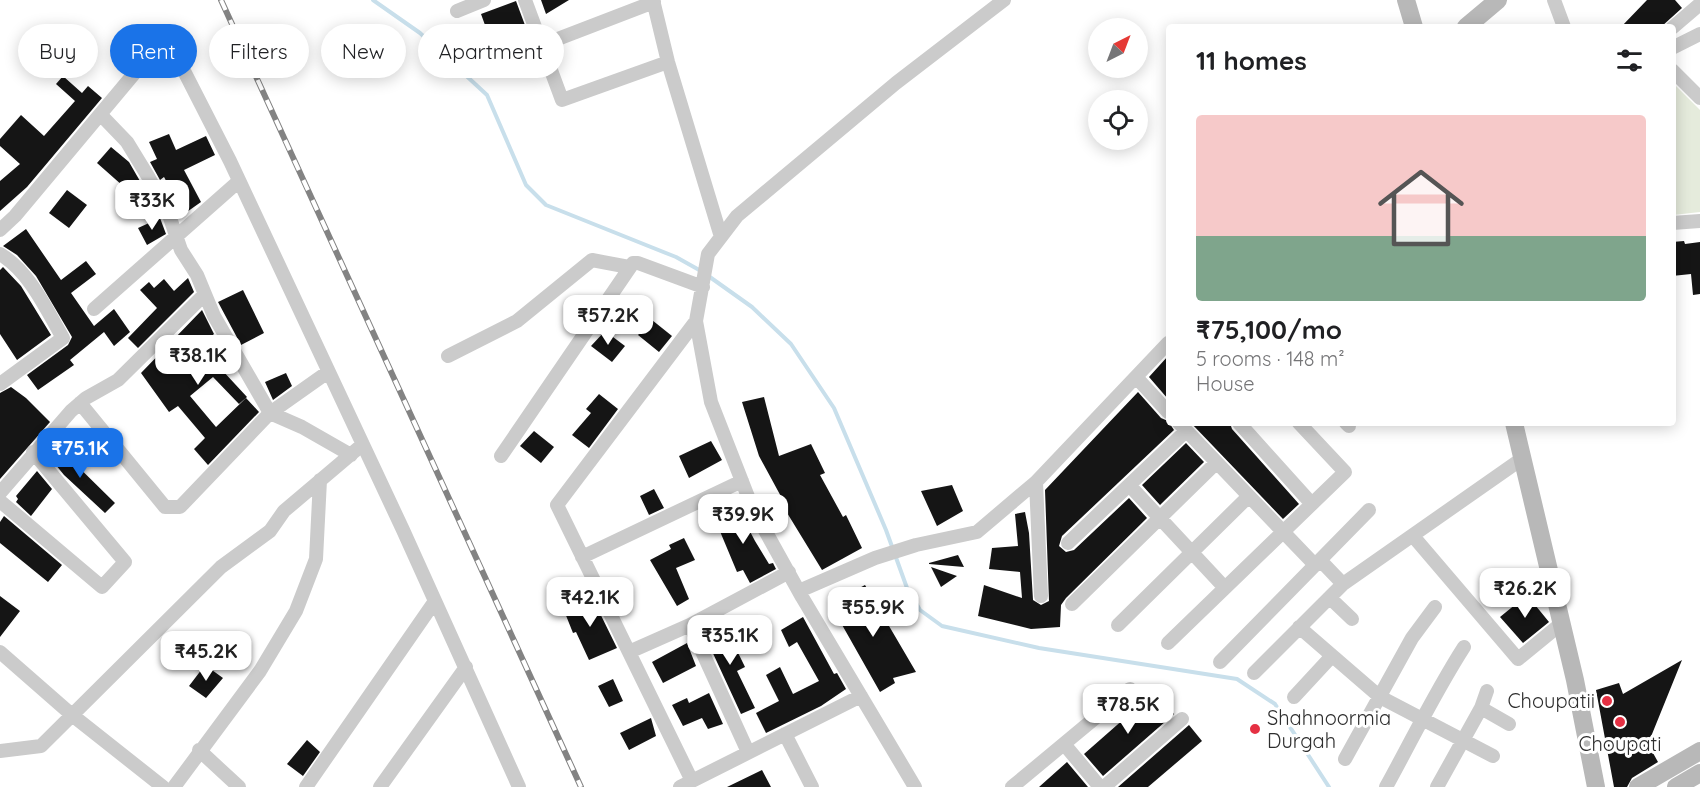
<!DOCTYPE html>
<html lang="en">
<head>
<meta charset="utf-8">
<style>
  body { margin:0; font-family:Quicksand,sans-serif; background:#f6f6f6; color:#202124; height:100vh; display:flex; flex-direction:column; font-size:22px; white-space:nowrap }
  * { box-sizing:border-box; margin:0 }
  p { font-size:20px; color:#757577 }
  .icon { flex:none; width:33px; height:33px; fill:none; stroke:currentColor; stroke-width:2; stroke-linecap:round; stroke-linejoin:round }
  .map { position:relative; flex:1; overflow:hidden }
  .panel { position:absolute; left:1166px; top:24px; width:510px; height:402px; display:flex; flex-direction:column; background:#fff; border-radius:6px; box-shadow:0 3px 15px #0003 }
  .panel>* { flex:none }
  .hud { position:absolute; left:18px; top:24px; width:570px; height:54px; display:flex; gap:12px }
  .needle { width:39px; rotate:42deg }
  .controls { position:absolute; left:1088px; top:18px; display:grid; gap:12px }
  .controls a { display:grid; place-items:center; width:60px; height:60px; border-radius:50%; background:#fff; box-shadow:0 3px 15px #0003; font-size:30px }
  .price { position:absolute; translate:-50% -51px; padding:0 14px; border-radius:12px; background:#fff; color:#222; font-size:20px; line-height:39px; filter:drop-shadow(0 2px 3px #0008) }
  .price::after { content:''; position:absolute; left:50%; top:36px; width:18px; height:14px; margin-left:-9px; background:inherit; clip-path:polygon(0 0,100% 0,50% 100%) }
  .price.active { background:#1a73e8; color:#fff }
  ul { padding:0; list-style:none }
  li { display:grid; align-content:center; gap:12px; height:318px; padding:0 30px }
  li span { display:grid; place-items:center; height:186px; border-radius:6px; color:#555 }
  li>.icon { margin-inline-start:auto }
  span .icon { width:108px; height:108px; fill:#fffc; stroke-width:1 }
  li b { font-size:26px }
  h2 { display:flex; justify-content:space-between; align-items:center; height:72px; padding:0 30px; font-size:26px }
  .chip { padding:0 21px; border-radius:27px; background:#fff; box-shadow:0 3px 15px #0003; font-size:21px; line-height:54px }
  .chip.active { background:#1a73e8; color:#fff }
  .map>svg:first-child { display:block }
  .green { fill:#e5ebdc }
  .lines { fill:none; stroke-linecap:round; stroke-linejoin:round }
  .stream { stroke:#c8dfeb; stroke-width:4 }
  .building { fill:#151515 }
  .street { stroke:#cbcbcb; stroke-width:14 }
  .secondary { stroke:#b8b8b8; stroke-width:18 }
  .rail-casing { stroke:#838383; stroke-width:6 }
  .rail { stroke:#fff; stroke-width:4; stroke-dasharray:11; stroke-linecap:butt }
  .poi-dot { fill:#e53043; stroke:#fff; stroke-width:2 }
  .labels { text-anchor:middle; stroke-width:6; stroke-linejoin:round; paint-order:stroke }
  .poi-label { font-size:20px; fill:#2e2e2e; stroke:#fff; text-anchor:end }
</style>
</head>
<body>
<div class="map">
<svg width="1700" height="787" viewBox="0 0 1700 787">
  <rect width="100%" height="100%" fill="#fff"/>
  <path class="green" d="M1673,83L1700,110V212L1673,215Z"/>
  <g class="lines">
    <path class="stream" d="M373,0L420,33L487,95L526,185L546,205L676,257L701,271
      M707,275L752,307L791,344L834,408L886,530L907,588L920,610L942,626L1039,648L1237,679L1275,704L1329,787"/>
  </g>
  <path class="building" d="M541,0H569L546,14Z
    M1647,0H1675L1682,8L1661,27H1621Z
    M516,1L529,36L494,50L481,14Z
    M63,76L82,93L88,86L102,98L27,187L0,211V181L20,164L0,146V139L21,115L44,136L75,101L56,84Z
    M169,134L176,150L206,136L215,155L184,170L201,202L184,214L164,177L160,180L150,162L157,159L149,142Z
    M111,147L129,162L144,188L124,198L123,186L97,163Z
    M67,190L87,205L69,228L49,213Z
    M160,218L166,234L147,245L138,228Z
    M26,229L61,280L86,261L96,274L71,293L94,326L114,309L130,332L114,346L104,332L70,360L74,365L38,390L27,375L68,345L72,337L36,276L17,255L3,246Z
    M1684,241L1685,244L1700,242V294L1693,295L1691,274L1672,276V242Z
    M3,267L21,286L51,335L17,360L0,334V270Z
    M188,278L194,292L138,348L128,338L157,308L140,290L149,282L154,288L164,279L174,291Z
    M243,290L264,333L241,345L218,302Z
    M202,310L214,334L206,341L226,366L222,370L247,397L239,404L213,377L190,396L216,427L246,398L259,412L208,465L194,449L205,438L178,406L169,412L141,373Z
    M652,320L672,336L659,352L638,335Z
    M605,331L625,346L612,362L591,346Z
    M1168,356V399L1149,377Z
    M286,373L292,386L273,400L265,382Z
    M11,387L26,398L50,422L0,479V393Z
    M1138,392L1161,418L1168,421L1174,430L1062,536L1059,546L1066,552L1074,550L1129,498L1147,518L1066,598L1061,605L1060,627L1031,629L978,616L984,585L1022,598L1020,572L989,569L992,548L1018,546L1015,514L1025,512L1029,533L1033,600L1041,605L1049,601L1045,490Z
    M599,394L618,409L589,448L572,435L591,413L586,409Z
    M764,397L779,456L811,444L825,473L820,475L843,517L846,515L862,548L822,570L781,503L784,502L759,456L742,402Z
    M1191,423H1230L1232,429L1299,504L1283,519Z
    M534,431L554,447L541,463L520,446Z
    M711,441L722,460L689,478L679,456Z
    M1186,443L1204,462L1160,505L1142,485Z
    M56,445L115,503L105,513L64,475L47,454Z
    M37,471L52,489L31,516L16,502L18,499L16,496Z
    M952,485L963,511L937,526L921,491Z
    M654,489L664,508L649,515L640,496Z
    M740,506L748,519L744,520L755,541L769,564L773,563L776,569L750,583L743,570L737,572L714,517Z
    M4,516L62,565L48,582L0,543V522Z
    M684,538L695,560L676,568L689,599L677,606L650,560L671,549L669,545Z
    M958,555L964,567L929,564V563Z
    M931,567L957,576L941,587Z
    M865,585L916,672L893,678L895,683L880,692L841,623L833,602Z
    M591,595L617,648L589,660L576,632L573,633L563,608Z
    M1527,595L1549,622L1523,643L1500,617Z
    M0,596L20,611L0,637Z
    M803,617L834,674L837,673L846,689L821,706L766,733L756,713L779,701L766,675L780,667L793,694L819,681L797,642L789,647L781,630Z
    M724,624L745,667L737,671L755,708L741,714L705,636Z
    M687,643L696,666L663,683L652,662Z
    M1682,660L1648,744L1658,762L1632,778L1627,787H1614L1596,690L1619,683L1623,694Z
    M205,665L223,678L206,698L189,686Z
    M613,679L623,701L609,707L598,686Z
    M709,693L723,724L708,729L702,718L683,726L672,705L687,698L689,703Z
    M1150,696L1163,710L1168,707L1174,714L1103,776L1084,754Z
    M651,718L656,736L629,750L620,733Z
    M1189,725L1202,741L1148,787H1118Z
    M307,740L320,752L303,776L287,764Z
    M1067,762L1088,787H1039Z
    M762,770L771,787H727Z"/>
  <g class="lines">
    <path class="street" d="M525,0L562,100L668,62
      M653,0L668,62L721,237
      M1554,0L1564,27
      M457,11L484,0
      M1672,28L1700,4
      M542,45L654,2
      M1672,48L1700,34
      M1672,70L1700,98
      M101,115L127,142L149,178L169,215L181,250L197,275L214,316L270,413L302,427L351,455
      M1672,223L1700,221
      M0,230L15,216L143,63L159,56L183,69L230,161L403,530L519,787
      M0,254C30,272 46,309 63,338L0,384
      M94,309L239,181
      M448,356L517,321L592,260L629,267
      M1136,377L1168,412
      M80,403L165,507H180L270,413L328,372
      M1179,423L1315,565
      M1239,423L1311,503
      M1346,423L1349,426
      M501,456L633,263H638L703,287
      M1036,482L1041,596
      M1130,486L1225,588
      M0,493L71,411L86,398L118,380L205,294
      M0,501L102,587L125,562L33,452
      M1413,536L1518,659L1562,623
      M1068,543L1186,431
      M582,557L742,481
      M1343,584L1523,458
      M799,591L875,558L916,545L977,532L1036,482L1168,343
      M1330,598L1352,619
      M1072,604L1216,463
      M690,625L748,752
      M1118,625L1248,497
      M1299,627L1380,697L1493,756
      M1168,643L1345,472L1299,423
      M0,652L72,715L163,787
      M629,652L690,625L789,572
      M1220,662L1369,510
      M1254,673L1343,584L1320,560
      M1294,697L1331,657
      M1481,708L1509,724
      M785,734L812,787
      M1064,744L1100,787
      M199,750L239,787
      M0,751L41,746L221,567L270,531L284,511L362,445
      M1345,759L1412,638L1435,607
      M692,781L557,505L696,321
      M174,787L260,671L296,611L316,559L320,480
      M306,787L435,601
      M380,787L466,667
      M680,787L861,696
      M915,787L802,597L752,507L711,402L696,321L708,254L737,216L896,83L1004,0
      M1012,787L1130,689
      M1104,787L1182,719
      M1386,787C1412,740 1435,692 1464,647
      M1437,787L1481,708L1487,691"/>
    <path class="secondary" d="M1406,0L1414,27
      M1466,27L1498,0
      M1514,423L1575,680L1596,787
      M1638,787L1700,751
      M1676,787L1700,773"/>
    <g class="rail-casing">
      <path id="rail" d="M221,0L581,787"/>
    </g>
    <use href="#rail" class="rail"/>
  </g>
  <g class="poi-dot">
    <circle cx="1607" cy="701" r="6"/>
    <circle cx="1620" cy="722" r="6"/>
    <circle cx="1255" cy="729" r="6"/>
  </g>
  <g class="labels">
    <g class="poi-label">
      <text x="1595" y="708">Choupatii</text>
      <text x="1267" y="725" text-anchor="start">Shahnoormia<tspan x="1267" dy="23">Durgah</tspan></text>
      <text x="1620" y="751" text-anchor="middle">Choupati</text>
    </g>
  </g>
</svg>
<div class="controls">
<a><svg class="needle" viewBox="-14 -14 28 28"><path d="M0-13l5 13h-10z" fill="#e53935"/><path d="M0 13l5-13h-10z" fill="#757577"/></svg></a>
<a><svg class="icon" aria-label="locate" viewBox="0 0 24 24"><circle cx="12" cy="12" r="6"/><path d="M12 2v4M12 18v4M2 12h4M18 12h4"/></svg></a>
</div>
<b class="price" style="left:152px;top:231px">₹33K</b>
<b class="price" style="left:608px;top:346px">₹57.2K</b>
<b class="price" style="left:198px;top:386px">₹38.1K</b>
<b class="price active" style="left:80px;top:479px">₹75.1K</b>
<b class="price" style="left:743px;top:545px">₹39.9K</b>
<b class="price" style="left:1525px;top:619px">₹26.2K</b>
<b class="price" style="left:590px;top:628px">₹42.1K</b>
<b class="price" style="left:873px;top:638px">₹55.9K</b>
<b class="price" style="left:730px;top:666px">₹35.1K</b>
<b class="price" style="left:206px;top:682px">₹45.2K</b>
<b class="price" style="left:1128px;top:735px">₹78.5K</b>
<div class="hud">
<a class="chip">Buy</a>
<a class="chip active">Rent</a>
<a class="chip">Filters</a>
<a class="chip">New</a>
<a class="chip">Apartment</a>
</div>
<section class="panel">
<h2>11 homes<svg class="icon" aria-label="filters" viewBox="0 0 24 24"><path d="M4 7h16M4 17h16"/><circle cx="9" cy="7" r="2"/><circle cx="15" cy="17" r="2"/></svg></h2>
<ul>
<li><span style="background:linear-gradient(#f6c9c9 65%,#7fa58c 0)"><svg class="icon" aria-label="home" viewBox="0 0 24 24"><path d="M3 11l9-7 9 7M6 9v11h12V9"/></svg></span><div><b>₹75,100/mo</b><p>5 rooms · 148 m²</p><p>House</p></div></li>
</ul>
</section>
</div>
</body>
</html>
